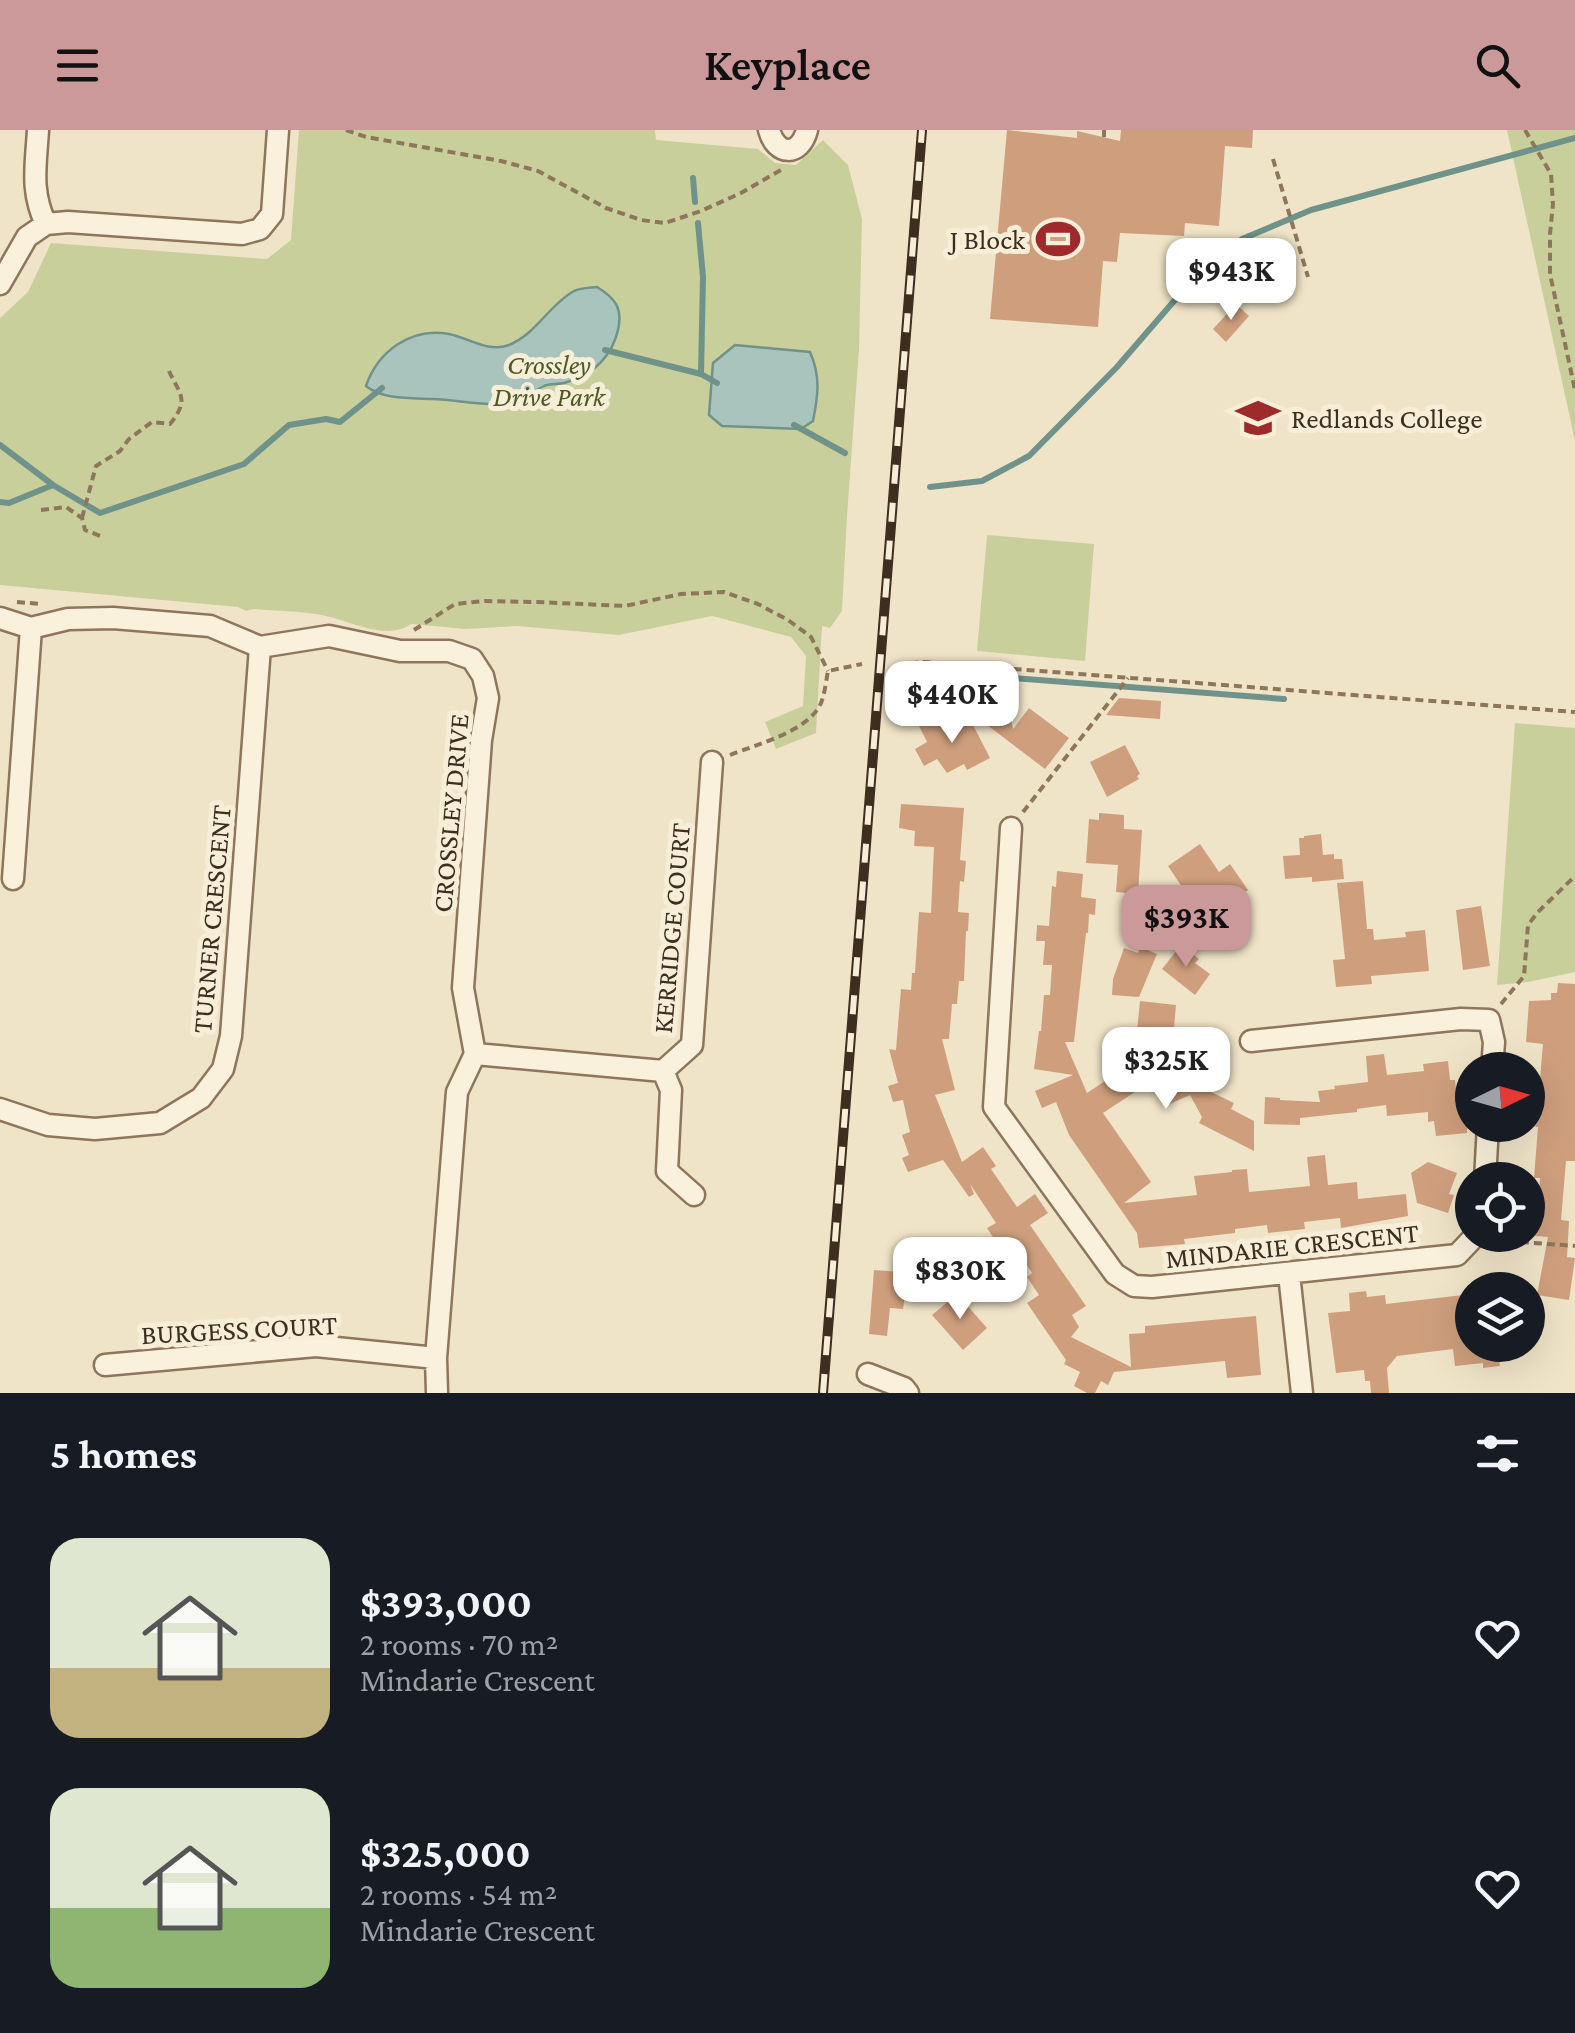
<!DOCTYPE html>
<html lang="en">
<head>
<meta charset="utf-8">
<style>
  body { margin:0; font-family:"Crimson Pro",serif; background:#20242c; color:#f1f3f6; height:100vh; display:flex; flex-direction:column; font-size:38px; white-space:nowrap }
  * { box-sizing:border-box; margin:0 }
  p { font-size:32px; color:#9ea1a6 }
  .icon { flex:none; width:55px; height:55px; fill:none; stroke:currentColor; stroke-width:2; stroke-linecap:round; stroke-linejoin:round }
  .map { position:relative; height:1263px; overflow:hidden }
  .drawer { display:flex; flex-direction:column; background:#171b24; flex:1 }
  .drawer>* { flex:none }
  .needle { width:65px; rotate:85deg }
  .buttons { position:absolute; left:1455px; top:922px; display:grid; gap:20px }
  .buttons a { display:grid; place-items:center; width:90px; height:90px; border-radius:50%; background:#171b24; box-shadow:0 10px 40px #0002; font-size:50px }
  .price { position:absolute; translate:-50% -85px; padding:0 22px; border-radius:20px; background:#fff; color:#222; font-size:32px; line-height:65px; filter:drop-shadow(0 2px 5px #0008) }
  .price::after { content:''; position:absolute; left:50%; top:60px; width:30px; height:22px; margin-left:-15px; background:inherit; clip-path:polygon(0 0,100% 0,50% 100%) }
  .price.current { background:#cc999b; color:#111 }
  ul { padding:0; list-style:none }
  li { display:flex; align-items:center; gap:30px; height:250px; padding:0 50px }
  li span { display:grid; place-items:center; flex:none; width:280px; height:200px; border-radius:30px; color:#555 }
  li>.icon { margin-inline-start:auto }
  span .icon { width:120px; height:120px; fill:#fffc; stroke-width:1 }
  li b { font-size:42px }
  h2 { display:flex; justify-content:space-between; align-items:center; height:120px; padding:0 50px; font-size:42px }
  header { display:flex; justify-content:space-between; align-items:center; height:130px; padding:0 50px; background:#cc999b; color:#111; font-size:45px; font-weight:600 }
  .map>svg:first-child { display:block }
  .green { fill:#c9cf9b }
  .water { fill:#a9c4bc; stroke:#6f938a; stroke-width:2.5 }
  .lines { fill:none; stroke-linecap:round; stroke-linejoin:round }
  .stream { stroke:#6f938a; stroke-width:6 }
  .building { fill:#cf9f7d }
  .minor-casing { stroke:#8d765c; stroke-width:25 }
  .path { stroke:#8d765c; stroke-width:4; stroke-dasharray:8 5; stroke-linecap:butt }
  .minor { stroke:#faf1dc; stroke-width:20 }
  .rail-casing { stroke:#3d2e20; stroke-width:10 }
  .rail { stroke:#f7eed8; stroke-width:6; stroke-dasharray:19; stroke-linecap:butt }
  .labels { text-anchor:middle; stroke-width:10; stroke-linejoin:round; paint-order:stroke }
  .poi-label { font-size:28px; fill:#3d2e20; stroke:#f7eed8; text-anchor:end }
  .park-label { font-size:28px; font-style:italic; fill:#4d5a26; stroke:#f7eed8 }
  .street-label { font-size:28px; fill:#3d2e20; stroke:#f7eed8 }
</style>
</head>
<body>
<header><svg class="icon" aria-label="menu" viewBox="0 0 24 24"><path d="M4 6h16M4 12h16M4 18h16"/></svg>Keyplace<svg class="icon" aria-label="search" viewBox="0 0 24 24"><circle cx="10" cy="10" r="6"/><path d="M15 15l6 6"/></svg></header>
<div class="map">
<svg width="1575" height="1263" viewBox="0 0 1575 1263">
  <rect width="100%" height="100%" fill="#f0e4c8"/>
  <path class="green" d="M299,0H655L656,10L758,19L775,33L796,35L823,10L848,35L862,89L859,219L847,386L842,481L830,498L822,496L816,603L776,619L765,592L803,576L806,526L791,507L712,486L619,505L517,496L465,499L411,494C387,511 352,492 326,486C303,481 277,481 254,479L246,481L238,477L0,455V188L28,162L51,113L267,129L291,110Z
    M1507,0H1575V311Z
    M987,405L1094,414L1085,531L977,521Z
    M1515,593L1575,598V842L1528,852L1497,855Z"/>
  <path class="water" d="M597,157C615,168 623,178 618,200C612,226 593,245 567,252C560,255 551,253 544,256C530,263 520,273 502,274C479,275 456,270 433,269C412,268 383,270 366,256C378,221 411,197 449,204C469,208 488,223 509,215C536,204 549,175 574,161C581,158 589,158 597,157Z
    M735,215L810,222C821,247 818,265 813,291L801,299L722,296L709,285L713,233Z"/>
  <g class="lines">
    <path class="stream" d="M693,48L695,72
      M698,93L703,147L701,244
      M605,220L701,244L717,253
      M794,295L845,323
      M0,315L53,355L100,383L244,334L289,295L326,289L340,292L382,258
      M930,357L982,351L1029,326L1117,237L1187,156L1242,109L1311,80L1575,8
      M0,372L9,373L53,355
      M924,541L1284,569"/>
  </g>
  <path class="building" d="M1007,0L1077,8V1L1120,11L1121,0H1253L1252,18L1225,16L1219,96L1185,93L1184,106L1120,103L1117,132L1103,131L1098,197L990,189Z
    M1236,174L1249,186L1226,212L1213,199Z
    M1006,562L1013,599L1029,578L1069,608L1045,639L974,585L991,576L989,565Z
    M1119,568L1161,571L1160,589L1106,585Z
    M969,587L990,628L967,640L964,634L947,643L937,629L924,636L915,619L927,612L919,596L936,588L943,601Z
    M1125,615L1140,644L1137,646L1139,649L1107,667L1090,632Z
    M901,674L964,678L960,730L966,731L964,752L960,751L958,782L969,783L968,801H966L964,851H959L957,874H952L949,909H942L955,960L935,965L962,1032L983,1017L996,1036L991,1039L1017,1077L1035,1064L1048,1083L1030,1095L1086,1176L1072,1185L1079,1197L1071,1207L1131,1237L1129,1204L1145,1203V1196L1256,1186L1261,1245L1227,1248L1225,1231L1114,1242L1108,1255L1101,1251L1095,1263H1087L1074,1256L1080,1242L1064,1234L1066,1230L1027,1173L1039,1165L1027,1147L1032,1143L1011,1110L999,1116L987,1098L996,1093L970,1054L974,1064L969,1067L943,1030L908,1042L902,1028L909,1025L902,1005L910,1002L903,970L893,972L888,956L898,953L889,919L896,920L901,859L911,860L912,843H915L919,782L931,783L934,717L914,716L915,701L899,698Z
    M1099,683L1124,685V699L1142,700L1138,764L1116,762L1118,735L1086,733L1089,689L1099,690Z
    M1321,704L1323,725L1334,724V729H1342L1344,749L1312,752V747L1285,749L1283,726L1300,725L1299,708H1304V706Z
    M1200,714L1219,742L1230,734L1248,760L1212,787L1209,783L1202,787L1168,736Z
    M1057,741L1083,744L1081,767L1096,769L1095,785L1089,784L1088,803H1086L1074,912H1065L1087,963L1132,933L1126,900L1137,901L1140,871L1176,875L1171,932L1195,919L1214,955L1209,961L1234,973L1231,979L1254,991V1021L1199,993L1202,987L1190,965L1165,976L1150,952L1103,983L1151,1052L1124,1073L1197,1065L1194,1046L1232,1042V1040L1247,1039L1249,1062L1310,1056L1307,1027L1325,1025L1328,1055L1357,1052L1358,1069L1406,1064L1408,1086L1341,1098L1340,1088L1304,1092L1305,1099L1268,1103L1267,1095L1235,1099V1103L1184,1109L1185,1114L1139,1118L1137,1103L1069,1005L1056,972L1042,978L1035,961L1073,945L1034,939L1039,901H1041L1044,865H1050L1052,835H1043L1045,811H1036L1037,795L1049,796L1052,756L1056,757Z
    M1363,751L1367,799H1373L1374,810L1406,807L1405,802L1425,800L1429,841L1371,846L1372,854L1336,857L1333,830L1345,829L1337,753Z
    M1481,776L1490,836L1463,840L1456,780Z
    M1181,815L1199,829L1195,833L1210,844L1195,865L1162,839Z
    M1140,817L1157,824L1139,867L1112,865L1113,849L1124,818L1138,823Z
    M1558,853L1575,854V1031H1566L1561,1090L1569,1091L1567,1127L1575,1128L1569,1170L1537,1165L1548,1107L1535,1106V1101L1532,1100L1533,1078L1538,1079L1540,1048H1534L1538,997L1528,995V948L1540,949L1543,914L1526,912L1529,871L1551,870V863H1557Z
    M1384,924L1387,945L1424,941L1423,934L1448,931L1450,950H1455L1459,986L1468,985L1467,1003L1436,1006L1434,991L1428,992V982L1387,986L1386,975L1357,979V982L1300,988V995L1264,994L1265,967L1280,968V970L1320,972L1318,961L1335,959L1334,956L1368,952L1366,926Z
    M1428,1032L1457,1043L1449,1064L1454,1065L1448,1083L1417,1073L1411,1043Z
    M913,1113L958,1130L952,1146L923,1135L919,1171L906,1156L903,1179L890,1178L887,1206L869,1204L874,1140L901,1142Z
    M1366,1161L1367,1167L1385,1165L1386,1174L1463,1165L1468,1215H1524L1499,1231L1500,1236L1483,1238V1233L1455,1236L1453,1219L1397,1226L1387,1238L1389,1263H1371L1370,1251H1365L1364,1240L1336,1243L1328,1183L1350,1181L1349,1163Z
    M957,1164L987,1198L963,1220L932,1185Z"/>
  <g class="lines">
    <g class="minor-casing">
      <path id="minor" d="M38,0C36,35 30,61 46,94
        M769,0C776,26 800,27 807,0
        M46,94L68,92L242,104L260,99L272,84L278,0
        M0,154L27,107L46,94
        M0,488L31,498L68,489L113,488L210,496L260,517L329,506L400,521H449L472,529L483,546L488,568L481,610L463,858L475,924L457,962L436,1228L437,1263
        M1011,698L994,977L1115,1144L1134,1156L1152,1157L1457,1125L1476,1105
        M13,749L31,498
        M1251,911L1461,889L1489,890L1494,912L1492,940
        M475,924L663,941
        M0,979L48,995L95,999L160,993L201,968L223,939L231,906L260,517
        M1485,1050L1488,995
        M694,1065L667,1041L671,960L663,941L692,915L712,632
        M1289,1144L1302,1263
        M105,1235L316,1216L436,1228
        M868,1244L904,1258L908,1263"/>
    </g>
    <path class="path" d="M346,0L366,7L501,31L538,41L606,78L641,90L665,93L701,81L741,63L781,40
      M1525,0L1551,44L1553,74L1550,104V144L1575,260
      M1104,7V0
      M1273,29L1308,147
      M41,380L66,377L82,388L85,400L103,407
      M82,388L96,336L120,321L129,309L152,292L170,294C190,269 180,265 169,241
      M17,472L42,474
      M414,500L455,474L485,471L537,472L625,476L681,464L724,462L758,474L788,490L811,507L828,541
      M897,535L923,532L1575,582
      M730,625C757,614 808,602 821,573C825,563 826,551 828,541L862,534
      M1023,682L1128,548
      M1501,874L1524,846L1528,795L1538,782L1575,746
      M1495,1110L1575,1116"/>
    <use href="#minor" class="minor"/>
    <g class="rail-casing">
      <path id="rail" d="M823,1263L922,0"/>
    </g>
    <use href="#rail" class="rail"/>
  </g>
  <defs>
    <g id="stadium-bare" transform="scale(3.45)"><path d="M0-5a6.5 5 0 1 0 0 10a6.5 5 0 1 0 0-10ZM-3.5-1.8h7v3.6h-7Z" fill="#9e2a2b" stroke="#f7eed8" stroke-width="2.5" paint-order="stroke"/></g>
    <g id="school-bare" transform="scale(3.45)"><path d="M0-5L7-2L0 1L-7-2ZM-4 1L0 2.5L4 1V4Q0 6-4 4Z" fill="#9e2a2b" stroke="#f7eed8" stroke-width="2.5" paint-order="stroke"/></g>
  </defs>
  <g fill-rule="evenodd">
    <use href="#stadium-bare" x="1058" y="109"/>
    <use href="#school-bare" x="1258" y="288"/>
  </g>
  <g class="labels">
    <g class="poi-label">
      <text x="1025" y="119">J Block</text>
      <text x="1291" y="298" text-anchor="start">Redlands College</text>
    </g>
    <g class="park-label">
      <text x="549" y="244">Crossley<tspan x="549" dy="32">Drive Park</tspan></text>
    </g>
    <g class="street-label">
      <text transform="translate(450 683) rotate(-85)" y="10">CROSSLEY DRIVE</text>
      <text transform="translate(211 789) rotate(-85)" y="10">TURNER CRESCENT</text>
      <text transform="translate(671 798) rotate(-85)" y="10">KERRIDGE COURT</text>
      <text transform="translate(1292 1115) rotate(-6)" y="10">MINDARIE CRESCENT</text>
      <text transform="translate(239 1199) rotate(-3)" y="10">BURGESS COURT</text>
    </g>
  </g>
</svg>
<div class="buttons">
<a><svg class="needle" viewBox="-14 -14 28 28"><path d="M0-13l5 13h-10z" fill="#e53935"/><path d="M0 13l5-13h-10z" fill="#9ea1a6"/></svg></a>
<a><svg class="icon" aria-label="locate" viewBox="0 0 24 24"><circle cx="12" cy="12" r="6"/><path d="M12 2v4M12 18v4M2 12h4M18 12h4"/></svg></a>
<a><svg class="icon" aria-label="layers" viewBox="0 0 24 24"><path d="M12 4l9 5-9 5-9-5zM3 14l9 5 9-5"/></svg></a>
</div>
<b class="price" style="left:1231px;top:193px">$943K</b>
<b class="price" style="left:952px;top:616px">$440K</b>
<b class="price current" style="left:1186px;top:840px">$393K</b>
<b class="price" style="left:1166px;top:982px">$325K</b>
<b class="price" style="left:960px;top:1192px">$830K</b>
</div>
<section class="drawer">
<h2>5 homes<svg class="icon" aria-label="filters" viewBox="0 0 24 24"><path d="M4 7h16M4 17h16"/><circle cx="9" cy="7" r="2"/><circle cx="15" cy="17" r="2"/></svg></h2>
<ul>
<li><span style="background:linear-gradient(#dfe7d0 65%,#c2b280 0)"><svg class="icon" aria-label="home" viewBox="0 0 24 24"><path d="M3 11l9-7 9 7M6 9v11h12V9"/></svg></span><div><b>$393,000</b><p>2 rooms · 70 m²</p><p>Mindarie Crescent</p></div><svg class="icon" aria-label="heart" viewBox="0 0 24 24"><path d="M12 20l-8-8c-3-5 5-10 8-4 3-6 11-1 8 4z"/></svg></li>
<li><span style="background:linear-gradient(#dfe7d0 60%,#8fb573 0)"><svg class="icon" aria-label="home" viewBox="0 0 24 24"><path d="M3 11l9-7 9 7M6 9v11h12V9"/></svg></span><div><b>$325,000</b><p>2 rooms · 54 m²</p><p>Mindarie Crescent</p></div><svg class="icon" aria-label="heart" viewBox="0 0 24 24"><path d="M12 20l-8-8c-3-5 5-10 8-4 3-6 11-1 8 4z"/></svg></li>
</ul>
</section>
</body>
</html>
